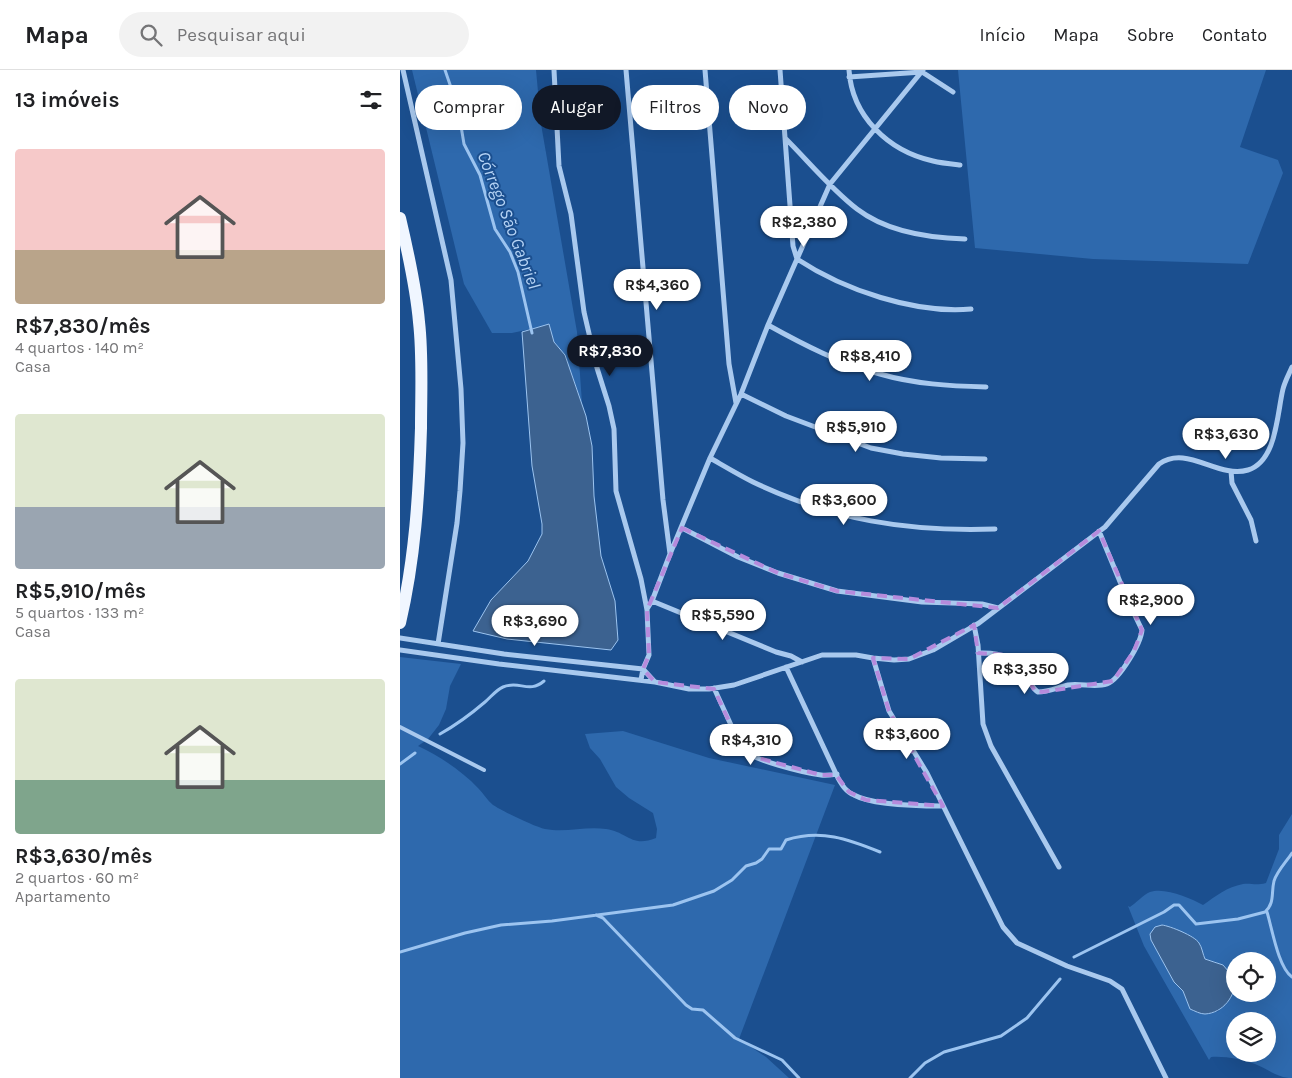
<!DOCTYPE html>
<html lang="pt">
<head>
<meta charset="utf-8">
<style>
  body { margin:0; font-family:Karla,sans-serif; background:#f2f2f2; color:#202124; height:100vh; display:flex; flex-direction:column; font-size:19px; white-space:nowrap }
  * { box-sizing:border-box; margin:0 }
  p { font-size:16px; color:#757577 }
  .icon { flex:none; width:28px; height:28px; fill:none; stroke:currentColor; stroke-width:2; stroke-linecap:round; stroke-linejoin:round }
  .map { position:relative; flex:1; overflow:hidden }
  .panel { display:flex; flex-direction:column; background:#fff; width:400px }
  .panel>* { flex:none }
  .guide { position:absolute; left:15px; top:15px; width:475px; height:45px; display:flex; gap:10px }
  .fabs { position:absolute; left:826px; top:882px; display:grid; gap:10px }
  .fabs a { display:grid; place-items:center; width:50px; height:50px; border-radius:50%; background:#fff; box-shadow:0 5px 20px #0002; font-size:25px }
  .price { position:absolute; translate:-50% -42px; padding:0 11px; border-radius:18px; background:#fff; color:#222; font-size:16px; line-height:32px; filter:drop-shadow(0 1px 2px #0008) }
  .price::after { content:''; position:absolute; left:50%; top:30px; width:15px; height:11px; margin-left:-8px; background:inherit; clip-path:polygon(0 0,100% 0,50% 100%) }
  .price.current { background:#111827; color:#fff }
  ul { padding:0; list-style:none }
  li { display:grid; align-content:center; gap:10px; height:265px; padding:0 15px }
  li span { display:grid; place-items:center; height:155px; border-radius:5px; color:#555 }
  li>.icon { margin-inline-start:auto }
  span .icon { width:90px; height:90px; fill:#fffc; stroke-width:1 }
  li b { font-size:21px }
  h2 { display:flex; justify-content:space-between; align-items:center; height:60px; padding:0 15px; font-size:21px }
  .chip { padding:0 18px; border-radius:22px; background:#fff; box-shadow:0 5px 20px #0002; font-size:18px; line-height:45px }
  .chip.current { background:#111827; color:#fff }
  header { display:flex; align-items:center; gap:30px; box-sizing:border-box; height:70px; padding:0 25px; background:#fff; border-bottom:1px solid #e0e0e0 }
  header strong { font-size:24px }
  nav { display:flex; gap:28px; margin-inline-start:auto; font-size:18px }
  .search { width:350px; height:45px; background:#f2f2f2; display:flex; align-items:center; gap:12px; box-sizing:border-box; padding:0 18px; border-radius:28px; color:#757577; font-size:19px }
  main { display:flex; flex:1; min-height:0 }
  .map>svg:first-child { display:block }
  .green { fill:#2e69ad; fill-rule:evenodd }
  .water { fill:#3c6290; stroke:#9cc4f0 }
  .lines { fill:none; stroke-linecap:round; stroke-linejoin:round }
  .stream { stroke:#9cc4f0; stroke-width:3 }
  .service { stroke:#a9c9ee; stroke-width:4 }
  .minor { stroke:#a9c9ee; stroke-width:5 }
  .primary { stroke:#f0f6ff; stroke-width:12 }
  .marked { fill:none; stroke:#b68bdc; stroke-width:4; stroke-dasharray:10 6; stroke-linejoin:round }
  .labels { text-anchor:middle; stroke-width:4; stroke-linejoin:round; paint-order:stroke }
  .water-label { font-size:18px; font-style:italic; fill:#b5d3f5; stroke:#1b4f8f }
</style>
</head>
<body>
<header>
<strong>Mapa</strong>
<div class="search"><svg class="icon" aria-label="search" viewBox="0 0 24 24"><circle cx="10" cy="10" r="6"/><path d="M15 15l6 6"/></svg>Pesquisar aqui</div>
<nav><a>Início</a><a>Mapa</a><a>Sobre</a><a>Contato</a></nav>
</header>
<main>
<section class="panel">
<h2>13 imóveis<svg class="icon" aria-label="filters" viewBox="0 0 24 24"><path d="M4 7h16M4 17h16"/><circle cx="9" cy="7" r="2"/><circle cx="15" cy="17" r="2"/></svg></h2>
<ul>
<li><span style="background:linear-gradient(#f6c9c9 65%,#b9a48a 0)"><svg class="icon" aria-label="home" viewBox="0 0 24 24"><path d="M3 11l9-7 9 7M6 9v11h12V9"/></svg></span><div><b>R$7,830/mês</b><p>4 quartos · 140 m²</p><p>Casa</p></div></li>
<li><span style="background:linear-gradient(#dfe7d0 60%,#9aa5b1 0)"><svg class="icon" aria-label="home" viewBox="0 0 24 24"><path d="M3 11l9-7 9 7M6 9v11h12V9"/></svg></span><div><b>R$5,910/mês</b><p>5 quartos · 133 m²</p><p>Casa</p></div></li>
<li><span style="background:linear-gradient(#dfe7d0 65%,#7fa58c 0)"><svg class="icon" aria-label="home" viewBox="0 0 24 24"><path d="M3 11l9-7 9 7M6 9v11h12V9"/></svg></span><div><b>R$3,630/mês</b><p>2 quartos · 60 m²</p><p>Apartamento</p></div></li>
</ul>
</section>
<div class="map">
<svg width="892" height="1008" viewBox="0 0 892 1008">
  <rect width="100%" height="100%" fill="#1b4f8f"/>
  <path class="green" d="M12,0H136L141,54L177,262L182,333L165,285L154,272L149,255L112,263H92L64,214Z
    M558,0H866L840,77L878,90L883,103L848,194L693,189L575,178Z
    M0,587L61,594L50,616L46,639L39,655L28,669L18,676C38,685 62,701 78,718C83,723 87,730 93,735C102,741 135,757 145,759C166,763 185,756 206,759C228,762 231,778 256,768L257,759L253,743L229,728L216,717L200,689L190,678L185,664L223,661L309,688L435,715L339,969L366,987L389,1008H0Z
    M892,744V1008C877,1008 868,999 855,994C842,989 825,986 811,987L809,990L744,876L728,836L730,837C736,833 743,825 750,822C765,817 790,828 803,835C816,826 827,817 843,814C852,813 855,816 866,813L879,779V765ZM751,870L800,874L805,889L816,892L831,904L819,941L806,944L790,939L783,921L774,912ZM835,891H868V924H835ZM835,951H868V984H835Z"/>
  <path class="water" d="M149,254L154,272L165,285L186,346L192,376L194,426L201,486L215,531L218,570L211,580L107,569L73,561L91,530L128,491L142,464V454L132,396L122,262Z
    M762,855C770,856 795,866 799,873C802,877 803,885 805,889L823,895L835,909C836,926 823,943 805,944C800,944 795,941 790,939L783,921L774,912L751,870L750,864L755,857Z"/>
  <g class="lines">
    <path class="stream" d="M45,0L58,38L64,74L80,105L95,159L110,182L118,202L132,263
      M40,664C56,655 71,644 85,632C91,627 96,620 103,617C119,610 129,624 144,611
      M0,694L15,683
      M867,842C872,858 878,897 892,907
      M196,845L203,848L286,935L292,939L303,940L335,968L382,990L399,1008
      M0,882L65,863L101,855L152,851L273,835L314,821L332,810L346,796L356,793L362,789L369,779H381L386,770C421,759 448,769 480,782
      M674,887L764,842L774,835H779L796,854L838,849L865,842C875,833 871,823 874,811C877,801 886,792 892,783
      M510,1008L525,993L544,982L601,966L627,948L660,909"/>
    <path class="service" d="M0,657L84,700"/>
    <path class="minor" d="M3,0L51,210L61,319L63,373L60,421L57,453L38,574
      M154,0L159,96L171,144L184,242L197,298L209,336L214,359L216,421L241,509L247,540L249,585L243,599L241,610
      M226,0L263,430L270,484
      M305,0L329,294L336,333
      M380,0L393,176L397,189C444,220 515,244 571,239
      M449,0C452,46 488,81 533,91C541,93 551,94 560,95
      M449,7L522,2L553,22
      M386,69C409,92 431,119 457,139C487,162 529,168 565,169
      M368,255C404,275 441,294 480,304C514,314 550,316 586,317
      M341,324L386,346L471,378L503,384L541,388L585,389
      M310,388C324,396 339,405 353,412C433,450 507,462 595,459
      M831,401L832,413L851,450L856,471
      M282,458L338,487L378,503L437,521L522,532L582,534L598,538
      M252,531L376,582L391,586L402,592
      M247,539L252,531L270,484L310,388L341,324L368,255L430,114L523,0
      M574,555L578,575L583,654L591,676L659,797
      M0,568L104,584L243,599L254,611
      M0,580L99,594L255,612L289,619H309L334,615L422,585H456L473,588
      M578,583C603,582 615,587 629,610C632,615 633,619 638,622C649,622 658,617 668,615C681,613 695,618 707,614C720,609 741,573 742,560L728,531L699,461
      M386,597L438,708C442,715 446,722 454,725C472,735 521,736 543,736
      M314,618L342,679C351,690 405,703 421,705C426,706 431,705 437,704
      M766,1008L722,919L710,911L667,896L617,873L603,857L527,703L489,641L473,588L494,590L509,589L533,580L579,553L705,457L759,394C787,374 818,409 848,400C877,391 877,343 883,319C885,311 889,304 892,297"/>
    <path class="primary" d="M0,148C8,182 16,217 19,252C23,287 21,323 21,358C19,424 15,489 0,553"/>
  </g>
  <path class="marked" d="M282,458L378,503L437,521L598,538L699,461L742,560L734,581L713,611L642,622L635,621L623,602L605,585L578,583L574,555L509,589L473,588L489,641L543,736L466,730L449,722L436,705H421L351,686L342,679L314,619L255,612L243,599L249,585L247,540Z"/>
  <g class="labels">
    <g class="water-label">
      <text transform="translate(109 150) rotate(69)" y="6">Córrego São Gabriel</text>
    </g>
  </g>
</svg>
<div class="fabs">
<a><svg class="icon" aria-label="locate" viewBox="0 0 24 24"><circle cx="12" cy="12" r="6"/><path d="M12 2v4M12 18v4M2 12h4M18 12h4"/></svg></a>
<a><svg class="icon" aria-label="layers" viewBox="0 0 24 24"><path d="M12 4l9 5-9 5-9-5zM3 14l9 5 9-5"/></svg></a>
</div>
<b class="price" style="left:404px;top:178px">R$2,380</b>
<b class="price" style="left:257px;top:241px">R$4,360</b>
<b class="price current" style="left:210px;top:307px">R$7,830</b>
<b class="price" style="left:470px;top:312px">R$8,410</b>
<b class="price" style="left:456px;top:383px">R$5,910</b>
<b class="price" style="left:826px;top:390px">R$3,630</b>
<b class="price" style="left:444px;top:456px">R$3,600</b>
<b class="price" style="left:751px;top:556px">R$2,900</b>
<b class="price" style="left:323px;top:571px">R$5,590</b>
<b class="price" style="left:135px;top:577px">R$3,690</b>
<b class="price" style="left:625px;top:625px">R$3,350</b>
<b class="price" style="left:507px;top:690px">R$3,600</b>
<b class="price" style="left:351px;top:696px">R$4,310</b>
<div class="guide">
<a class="chip">Comprar</a>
<a class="chip current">Alugar</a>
<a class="chip">Filtros</a>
<a class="chip">Novo</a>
</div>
</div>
</main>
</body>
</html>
